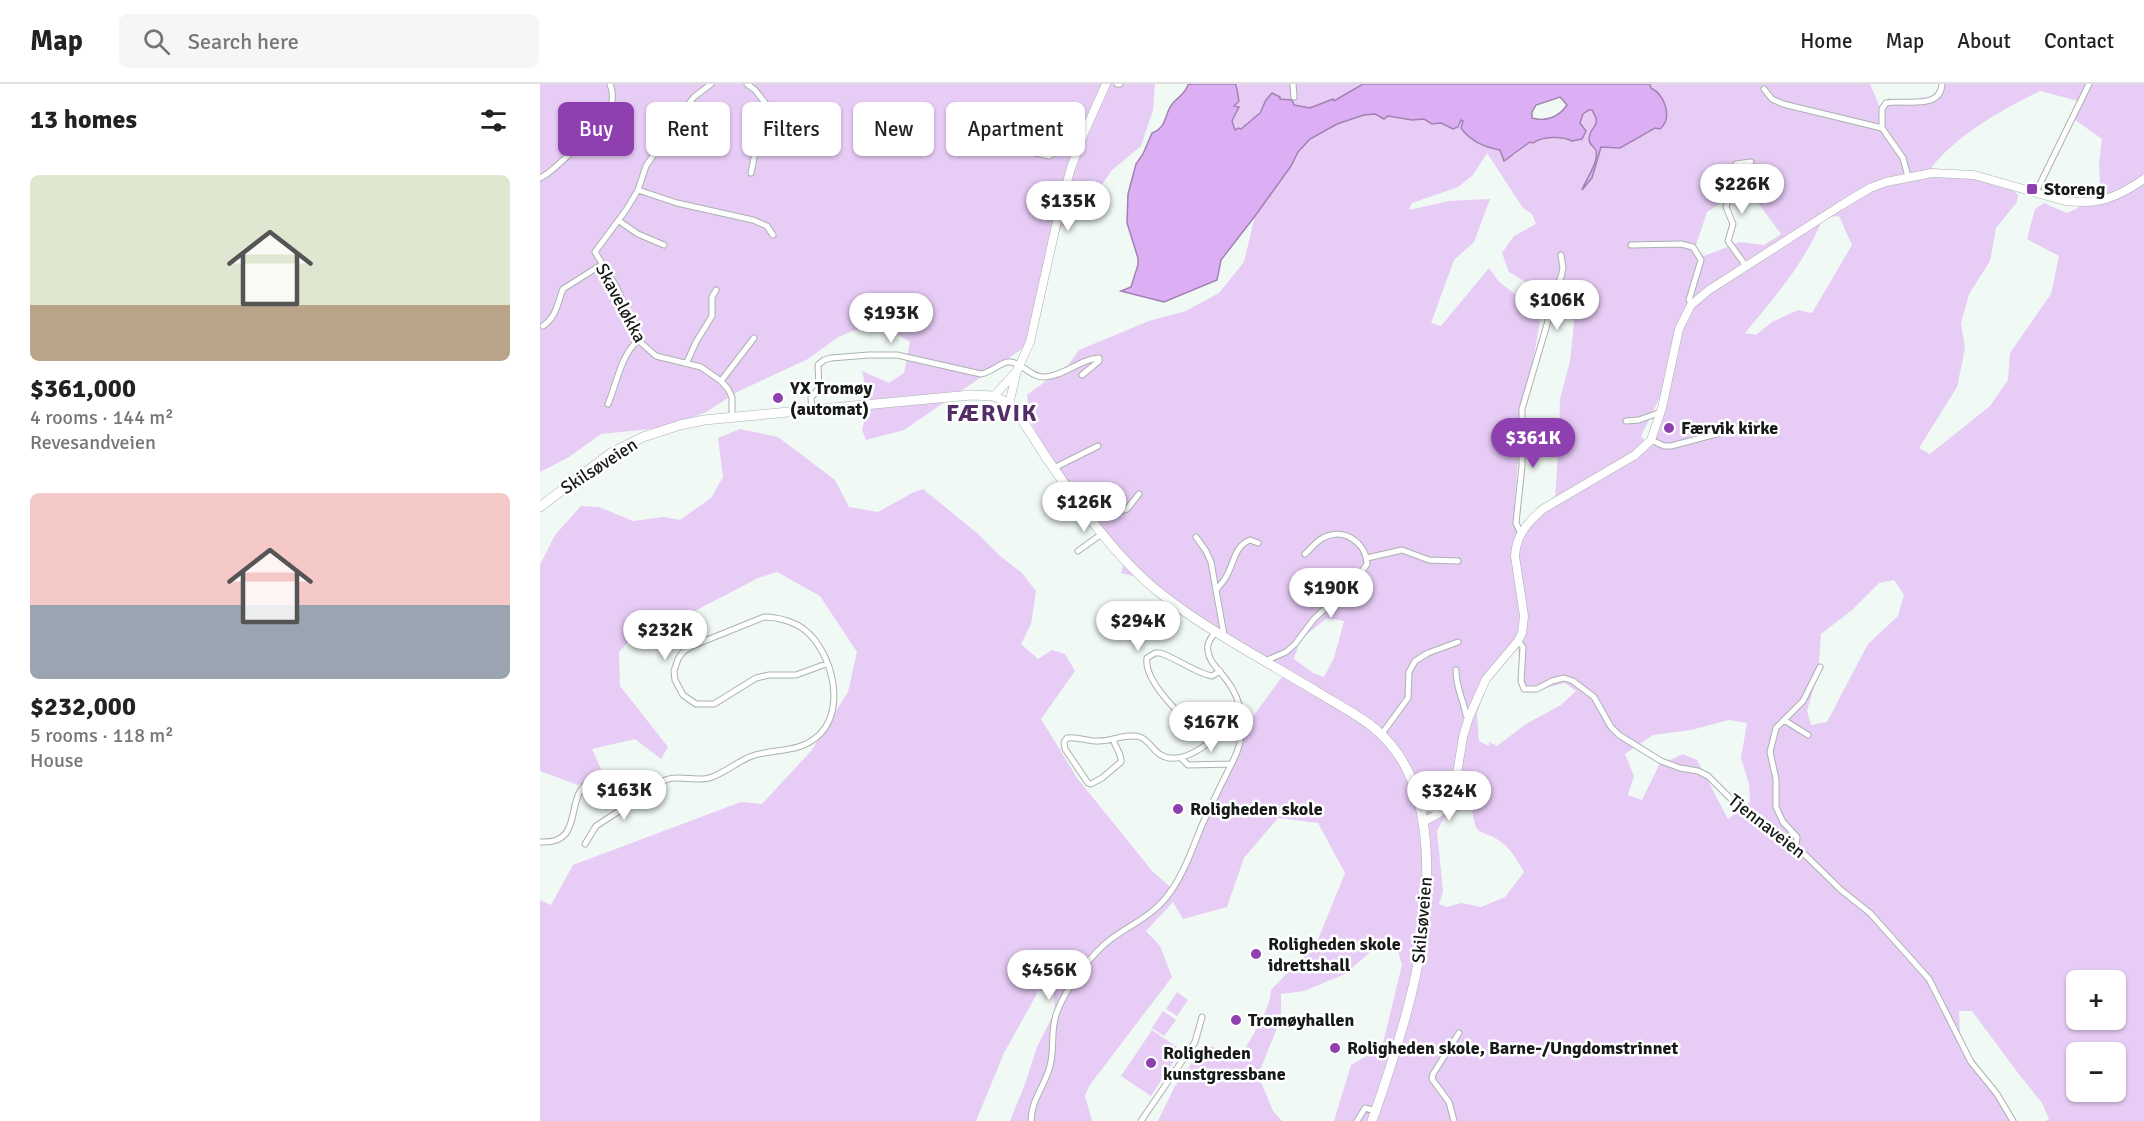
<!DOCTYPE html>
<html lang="en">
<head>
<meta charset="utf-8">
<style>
  body { margin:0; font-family:Signika,sans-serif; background:#f6f6f6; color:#222; height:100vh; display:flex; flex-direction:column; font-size:22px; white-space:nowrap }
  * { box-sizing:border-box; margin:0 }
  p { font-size:20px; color:#767676 }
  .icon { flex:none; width:33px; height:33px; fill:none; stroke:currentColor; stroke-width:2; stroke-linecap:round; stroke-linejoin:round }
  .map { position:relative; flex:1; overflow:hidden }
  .sheet { display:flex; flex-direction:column; background:#fff; width:540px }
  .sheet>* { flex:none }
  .banner { position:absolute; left:18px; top:18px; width:570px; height:54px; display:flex; gap:12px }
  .buttons { position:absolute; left:1526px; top:886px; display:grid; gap:12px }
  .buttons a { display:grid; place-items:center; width:60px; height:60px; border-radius:9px; background:#fff; box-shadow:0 2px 4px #0004; font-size:30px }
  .price { position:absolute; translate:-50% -51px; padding:0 14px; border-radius:21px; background:#fff; color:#222; font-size:20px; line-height:39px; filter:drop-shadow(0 2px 3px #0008) }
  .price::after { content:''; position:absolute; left:50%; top:36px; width:18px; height:14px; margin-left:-9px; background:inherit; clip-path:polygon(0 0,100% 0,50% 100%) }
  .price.selected { background:#8e40b0; color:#fff }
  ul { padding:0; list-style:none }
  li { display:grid; align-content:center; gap:12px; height:318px; padding:0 30px }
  li span { display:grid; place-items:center; height:186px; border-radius:9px; color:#555 }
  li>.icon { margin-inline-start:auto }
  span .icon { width:108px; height:108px; fill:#fffc; stroke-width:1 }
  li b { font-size:26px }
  h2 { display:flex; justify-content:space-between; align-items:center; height:72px; padding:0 30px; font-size:26px }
  .tag { padding:0 21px; border-radius:9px; background:#fff; box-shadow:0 2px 4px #0004; font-size:21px; line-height:54px }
  .tag.selected { background:#8e40b0; color:#fff }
  header { display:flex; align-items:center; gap:36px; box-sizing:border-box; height:84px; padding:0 30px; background:#fff; border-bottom:2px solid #e0e0e0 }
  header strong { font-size:28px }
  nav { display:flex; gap:33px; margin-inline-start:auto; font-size:21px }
  .search { width:420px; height:54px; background:#f6f6f6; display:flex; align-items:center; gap:15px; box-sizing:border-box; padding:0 21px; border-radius:9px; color:#767676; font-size:22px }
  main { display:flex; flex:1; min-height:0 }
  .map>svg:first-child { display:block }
  .green { fill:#e7ccf6; fill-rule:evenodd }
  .water { fill:#dcaff4; stroke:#a182b2; stroke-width:1.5; fill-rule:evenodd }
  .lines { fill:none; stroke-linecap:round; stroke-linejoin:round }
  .street-casing { stroke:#aab2ae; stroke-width:7 }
  .secondary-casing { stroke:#aab2ae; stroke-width:9 }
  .primary-casing { stroke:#aab2ae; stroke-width:10 }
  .street { stroke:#fff; stroke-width:5 }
  .secondary { stroke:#fff; stroke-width:8 }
  .primary { stroke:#fff; stroke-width:9 }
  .poi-dot { fill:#8e40b0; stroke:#fff; stroke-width:2 }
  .labels { text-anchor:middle; stroke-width:5; stroke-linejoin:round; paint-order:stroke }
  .poi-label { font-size:18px; font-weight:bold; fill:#161a18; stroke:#fff; text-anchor:start }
  .street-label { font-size:18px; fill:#161a18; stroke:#fff }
  .district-label { font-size:24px; font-weight:bold; letter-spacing:1.5px; fill:#532d65; stroke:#fff }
</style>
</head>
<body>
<header>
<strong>Map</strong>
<div class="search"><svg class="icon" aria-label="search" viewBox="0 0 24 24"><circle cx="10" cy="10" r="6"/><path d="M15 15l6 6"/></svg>Search here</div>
<nav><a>Home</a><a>Map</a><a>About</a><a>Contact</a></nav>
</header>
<main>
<section class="sheet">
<h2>13 homes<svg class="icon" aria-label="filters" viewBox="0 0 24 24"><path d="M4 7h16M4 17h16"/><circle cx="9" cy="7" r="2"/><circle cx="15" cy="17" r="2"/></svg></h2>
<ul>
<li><span style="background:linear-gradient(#dfe7d0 70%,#b9a48a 0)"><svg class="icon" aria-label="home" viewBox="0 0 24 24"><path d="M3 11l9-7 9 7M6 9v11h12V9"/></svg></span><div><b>$361,000</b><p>4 rooms · 144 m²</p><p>Revesandveien</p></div></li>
<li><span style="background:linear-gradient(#f6c9c9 60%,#9aa5b1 0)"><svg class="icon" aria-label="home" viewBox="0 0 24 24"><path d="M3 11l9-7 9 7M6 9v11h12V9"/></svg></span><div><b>$232,000</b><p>5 rooms · 118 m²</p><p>House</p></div></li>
</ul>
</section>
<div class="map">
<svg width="1604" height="1037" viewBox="0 0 1604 1037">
  <rect width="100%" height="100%" fill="#f0f9f4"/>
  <path class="green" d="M0,0H615L613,26L601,62L572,86L549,119L521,144L507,180L492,258L364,346L326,356L322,346L329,318L322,287L349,299L364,289L370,258L357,250L318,245L298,253L268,275L199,307L166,328L130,343L61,350L29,373L0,388Z
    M698,0H823L794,17L792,15L770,24L754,21L748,16H726C721,29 709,42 696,46L692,37L697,30C694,20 697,9 698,0Z
    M1110,0H1330L1341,26L1349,13L1350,16L1353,17L1394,12L1400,0H1604V1037H1506L1509,1035L1502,1019L1478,989L1432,927H1419L1420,951L1437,985L1474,1037H794L811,981L842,963L862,881L856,860L849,852L805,890L764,907L741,910V934L718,991L733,1027L742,1037H618L635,1002L665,961L701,971C711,954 731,925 731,906L777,858L805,789L778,739L738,734L704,774L687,823L643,835L633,818L606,847L620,862L632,893L549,1002L545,1012L552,1037H470L485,1000L497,963L515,927L514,910L499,906L464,969L436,1037H0V816L11,821L33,781L201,718L222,720L271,667L308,608L317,568L280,512L237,488L218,494L126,542L96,549L79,568L80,602L128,663L121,675L95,655L52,665L63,690L38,701L0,687V481L15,451L41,422L59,423L93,437L124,433L140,436L171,414L183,393L178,354L200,345L238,353L295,396L309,423L338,428L372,409L383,405L437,449L460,472L482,489L496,507L491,540L481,560L498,575L512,566L525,570L535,587L501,635L537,694L613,788L634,806L693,678L704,645L744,590L601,494L581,489L583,482L577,465L507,371L490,336L487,311L529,280L539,266L609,237L646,227L679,209L704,178L715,132L751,82L758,68L770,55L797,40L824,31L835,30L838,33L848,32L872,36C879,32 886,36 892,40L920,36L923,37V47C933,59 946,63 961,66L964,75L975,71L990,58L1009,54L1028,55L1045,46L1040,39L1043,30L1049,26H1052C1057,35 1059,39 1051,47V61L1056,70L1050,92L1046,101L1052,94L1061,63L1080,64L1126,39V24ZM1500,7L1538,17L1535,36L1562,55L1559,79L1560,100L1553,112L1536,125L1527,129L1504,119L1495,125L1487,155L1519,172L1511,210L1470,269L1468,296L1450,322L1390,370L1379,364L1417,303L1425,265L1421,239L1429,210L1450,177L1456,144L1477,118L1478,111L1466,100L1428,89L1391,84C1418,50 1461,26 1500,7ZM947,69L983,124L992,130L996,140L974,152L962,169L969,188L1002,208L1022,196L1030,199L1034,239L1030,277L1020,315L1019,354L1015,414L977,446L974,428L980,351L1000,237L990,221L959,198L949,184L901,242L891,239L914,176L934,158L950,115L909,117L869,126L872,119L918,103L933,91ZM1186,116L1219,120L1241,150L1224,161L1200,158L1164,172L1155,164L1167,128ZM1299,132L1312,161L1272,229L1258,226L1232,238L1216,251L1205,249C1235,213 1266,177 1283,134ZM1131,291H1133L1124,308L1123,321H1127L1119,346L1096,372L1047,400L1065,384L1099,364L1105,357L1101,352ZM1354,496L1364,511L1358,532L1328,560L1287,638L1271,641L1267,627L1278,589L1281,550L1312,526L1339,499ZM787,534L804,537L794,574L784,593L773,589L754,575L760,556ZM978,562L981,600L987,609L1025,599L1036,607L1021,621L986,640L957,662L949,658V662L939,657L937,629L951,593ZM1189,636L1207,639L1201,674L1209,700L1210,718L1188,735L1157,676L1143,670L1119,681L1102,716L1088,711L1094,692L1085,670L1113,651L1151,646ZM932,724C936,756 939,743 960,757C971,765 977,776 984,788L965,813L941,823L921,819L907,823L899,820L903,807L897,747L904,734L909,729ZM1536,897H1575V936H1536ZM1536,969H1575V1008H1536Z
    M637,908L648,916L637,932L626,925Z
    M623,927L636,936L624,952L612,944Z
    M612,946L641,966L611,1012L581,992Z"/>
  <path class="water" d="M651,0H696L699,17L694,22L699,23L692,37L695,46L698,44L701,45L720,29L726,16L732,9L740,13V15L752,16L754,21L770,24L793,15L794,17L823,0H1110L1111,4C1125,11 1133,34 1120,45L1115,44L1080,64L1061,63L1052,94L1042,106C1044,99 1059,78 1056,67C1054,62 1049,61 1049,55C1050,40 1063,44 1052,26H1049L1043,30L1040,39L1046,47L1042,55L1032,57C1023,52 1002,52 993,59L990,58L964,77L960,66C945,63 931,58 921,44L923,37L921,36L918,43L913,45L901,39L892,40L884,35L872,36L848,32L844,35L835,30L824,31L797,40L770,55L758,68L751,82L715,132L681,176L677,196L624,218L581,207L591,203L598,181V174L587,139L588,110L596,80L603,70L612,49C628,43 624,29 633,19C639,12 644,11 648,1ZM1020,13L1027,21C1019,33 1006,38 992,34V28L996,21Z"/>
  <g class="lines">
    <g class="street-casing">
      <path id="street" d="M171,0L154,13L144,26L106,82L98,106L86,126L55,168L77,204L98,256L116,272L161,283L181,297L188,305L192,313V333
        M207,0L215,6L234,30L250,37L267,54
        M577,0H580
        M753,0L754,13
        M1224,5L1232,15L1243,20L1342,44L1363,74L1368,93
        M1342,44V25L1346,19C1364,15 1400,27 1402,0
        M491,68L509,72L528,61L536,47L544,49
        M211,89L225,19
        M0,94C15,87 63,38 70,23C74,15 73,8 70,0
        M98,106L137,119L213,136L227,142L233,151
        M1496,108L1549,0
        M79,137L98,150L124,161
        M1091,161L1141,160L1153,163L1161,176L1149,216L1153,219
        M1206,182L1188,157L1193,140L1186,123L1194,97L1196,80L1211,78
        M3,242C17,232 17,220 23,205L61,181
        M147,278L156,258L172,232V213L176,206
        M181,297L214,254
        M68,320C77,299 80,273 98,256
        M272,326L271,314L279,304L278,281L284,276L291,274L329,271H357L441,290C451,289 463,276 471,278C483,280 492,294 505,293C524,292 540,275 559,274V277L542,291
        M1086,337L1099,336L1121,328
        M1111,356L1124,362H1131L1214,340
        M514,384L558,362
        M552,434L587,425L599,410
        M981,450L976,439L982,382V325L1008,237L1013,211L1021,193L1023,184L1021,171
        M656,453L666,467L671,478L684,551
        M538,467L563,449
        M827,474L862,466L889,476L918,477
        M677,505C680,501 684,497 686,493C694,480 694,462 710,456L718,459
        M978,557L983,563L981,597L984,605H997L1012,597L1024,594L1033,597L1054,613L1071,643L1079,651L1121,677L1140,684L1158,687L1168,692L1207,731L1256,762L1301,806L1330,829L1389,895L1431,978L1457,1010L1473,1037
        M725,577L746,568L755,560L774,535L818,493L827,480C826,458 803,443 783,454C776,457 771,465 765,470
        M916,586C916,605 923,614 926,631L929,633
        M641,631C629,619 604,592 607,574L615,569H620C636,574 658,590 672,592L680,587
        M1244,636L1268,651
        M841,651L868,614L869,588L875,577L888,569L918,558
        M573,655C575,663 582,670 581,678L562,694L551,700L548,699L525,665L524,658L527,654C538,652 548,658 559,657C573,657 587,649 600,653C609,656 613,667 621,671C643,684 679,654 690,636
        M641,674L648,681L691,680
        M0,758C48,761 21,709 53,696C72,688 84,706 101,705C113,704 123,694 135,694C148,693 159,698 172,693C186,688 198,677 212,672C236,664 260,670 280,650C306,624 292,569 266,547C256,538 238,533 224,533L152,562L143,568L138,575L134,587L135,596L143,611L156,620H174L216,594L229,591H256L286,580
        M45,760L56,742L90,720L97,705
        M1256,762L1257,753L1243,738L1236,723V695L1230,668L1236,644L1263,617L1280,583
        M491,1037C491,1016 505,1002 510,982C515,964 510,945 517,928C526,904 551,870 571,855C593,839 615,831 631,807C645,787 653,763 662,741C672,719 683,697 694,675C707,648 704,617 685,594C679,586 669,578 668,567C666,559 672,553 676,547
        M601,1037L655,958L662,933
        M817,1037L825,1024L836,1027
        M914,1037L909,1018L892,995L893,990L919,949"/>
    </g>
    <g class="secondary-casing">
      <path id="secondary" d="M454,312L476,288
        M469,320L477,287L490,258L521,119L531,84L544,49L566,0
        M881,723L894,724L910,716
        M883,738L898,730L909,720L916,696L923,653L929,633L946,595L978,557L982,549L984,532L975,472C976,451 988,438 1003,425L1095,371L1111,356L1122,324L1139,245L1151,221L1169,206L1300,122L1330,104L1346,98L1392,89L1434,91L1525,117C1558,121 1577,114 1604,95"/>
    </g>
    <g class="primary-casing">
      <path id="primary" d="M0,423L71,369L103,353L140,341L164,336L431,311L454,312L469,320C485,336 495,358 508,376C540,422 576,474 620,509C666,546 728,578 779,609C797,620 816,630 833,643C871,674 883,718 886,765C892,860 863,949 832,1037"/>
    </g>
    <use href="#street" class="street"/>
    <use href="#secondary" class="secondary"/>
    <use href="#primary" class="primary"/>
  </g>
  <g class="poi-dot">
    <rect x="1486" y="99" width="12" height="12" rx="3"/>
    <circle cx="238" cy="314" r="6"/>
    <circle cx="1129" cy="344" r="6"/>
    <circle cx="638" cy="725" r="6"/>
    <circle cx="716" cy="870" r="6"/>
    <circle cx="696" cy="936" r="6"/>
    <circle cx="795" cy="964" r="6"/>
    <circle cx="611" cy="979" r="6"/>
  </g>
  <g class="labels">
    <g class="poi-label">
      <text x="1504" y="111">Storeng</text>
      <text x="250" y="310">YX Tromøy<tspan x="250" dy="21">(automat)</tspan></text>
      <text x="1141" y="350">Færvik kirke</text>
      <text x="650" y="731">Roligheden skole</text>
      <text x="728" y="866">Roligheden skole<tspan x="728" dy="21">idrettshall</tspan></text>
      <text x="708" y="942">Tromøyhallen</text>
      <text x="807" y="970">Roligheden skole, Barne-/Ungdomstrinnet</text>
      <text x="623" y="975">Roligheden<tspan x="623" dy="21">kunstgressbane</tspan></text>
    </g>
    <g class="street-label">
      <text transform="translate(81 219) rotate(62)" y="6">Skaveløkka</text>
      <text transform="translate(59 382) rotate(-33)" y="6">Skilsøveien</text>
      <text transform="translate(1227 742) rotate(38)" y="6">Tjennaveien</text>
      <text transform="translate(882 836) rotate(-85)" y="6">Skilsøveien</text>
    </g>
    <g class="district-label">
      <text x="452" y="337">FÆRVIK</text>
    </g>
  </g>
</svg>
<div class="buttons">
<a>+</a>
<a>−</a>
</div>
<b class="price" style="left:1202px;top:131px">$226K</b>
<b class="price" style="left:528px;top:148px">$135K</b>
<b class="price" style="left:1017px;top:247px">$106K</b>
<b class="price" style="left:351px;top:260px">$193K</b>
<b class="price selected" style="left:993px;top:385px">$361K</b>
<b class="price" style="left:544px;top:449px">$126K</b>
<b class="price" style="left:791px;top:535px">$190K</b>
<b class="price" style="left:598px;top:568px">$294K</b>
<b class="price" style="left:125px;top:577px">$232K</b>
<b class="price" style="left:671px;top:669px">$167K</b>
<b class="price" style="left:84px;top:737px">$163K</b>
<b class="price" style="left:909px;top:738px">$324K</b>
<b class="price" style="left:509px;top:917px">$456K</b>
<div class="banner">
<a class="tag selected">Buy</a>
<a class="tag">Rent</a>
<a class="tag">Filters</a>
<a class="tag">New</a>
<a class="tag">Apartment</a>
</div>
</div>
</main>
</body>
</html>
